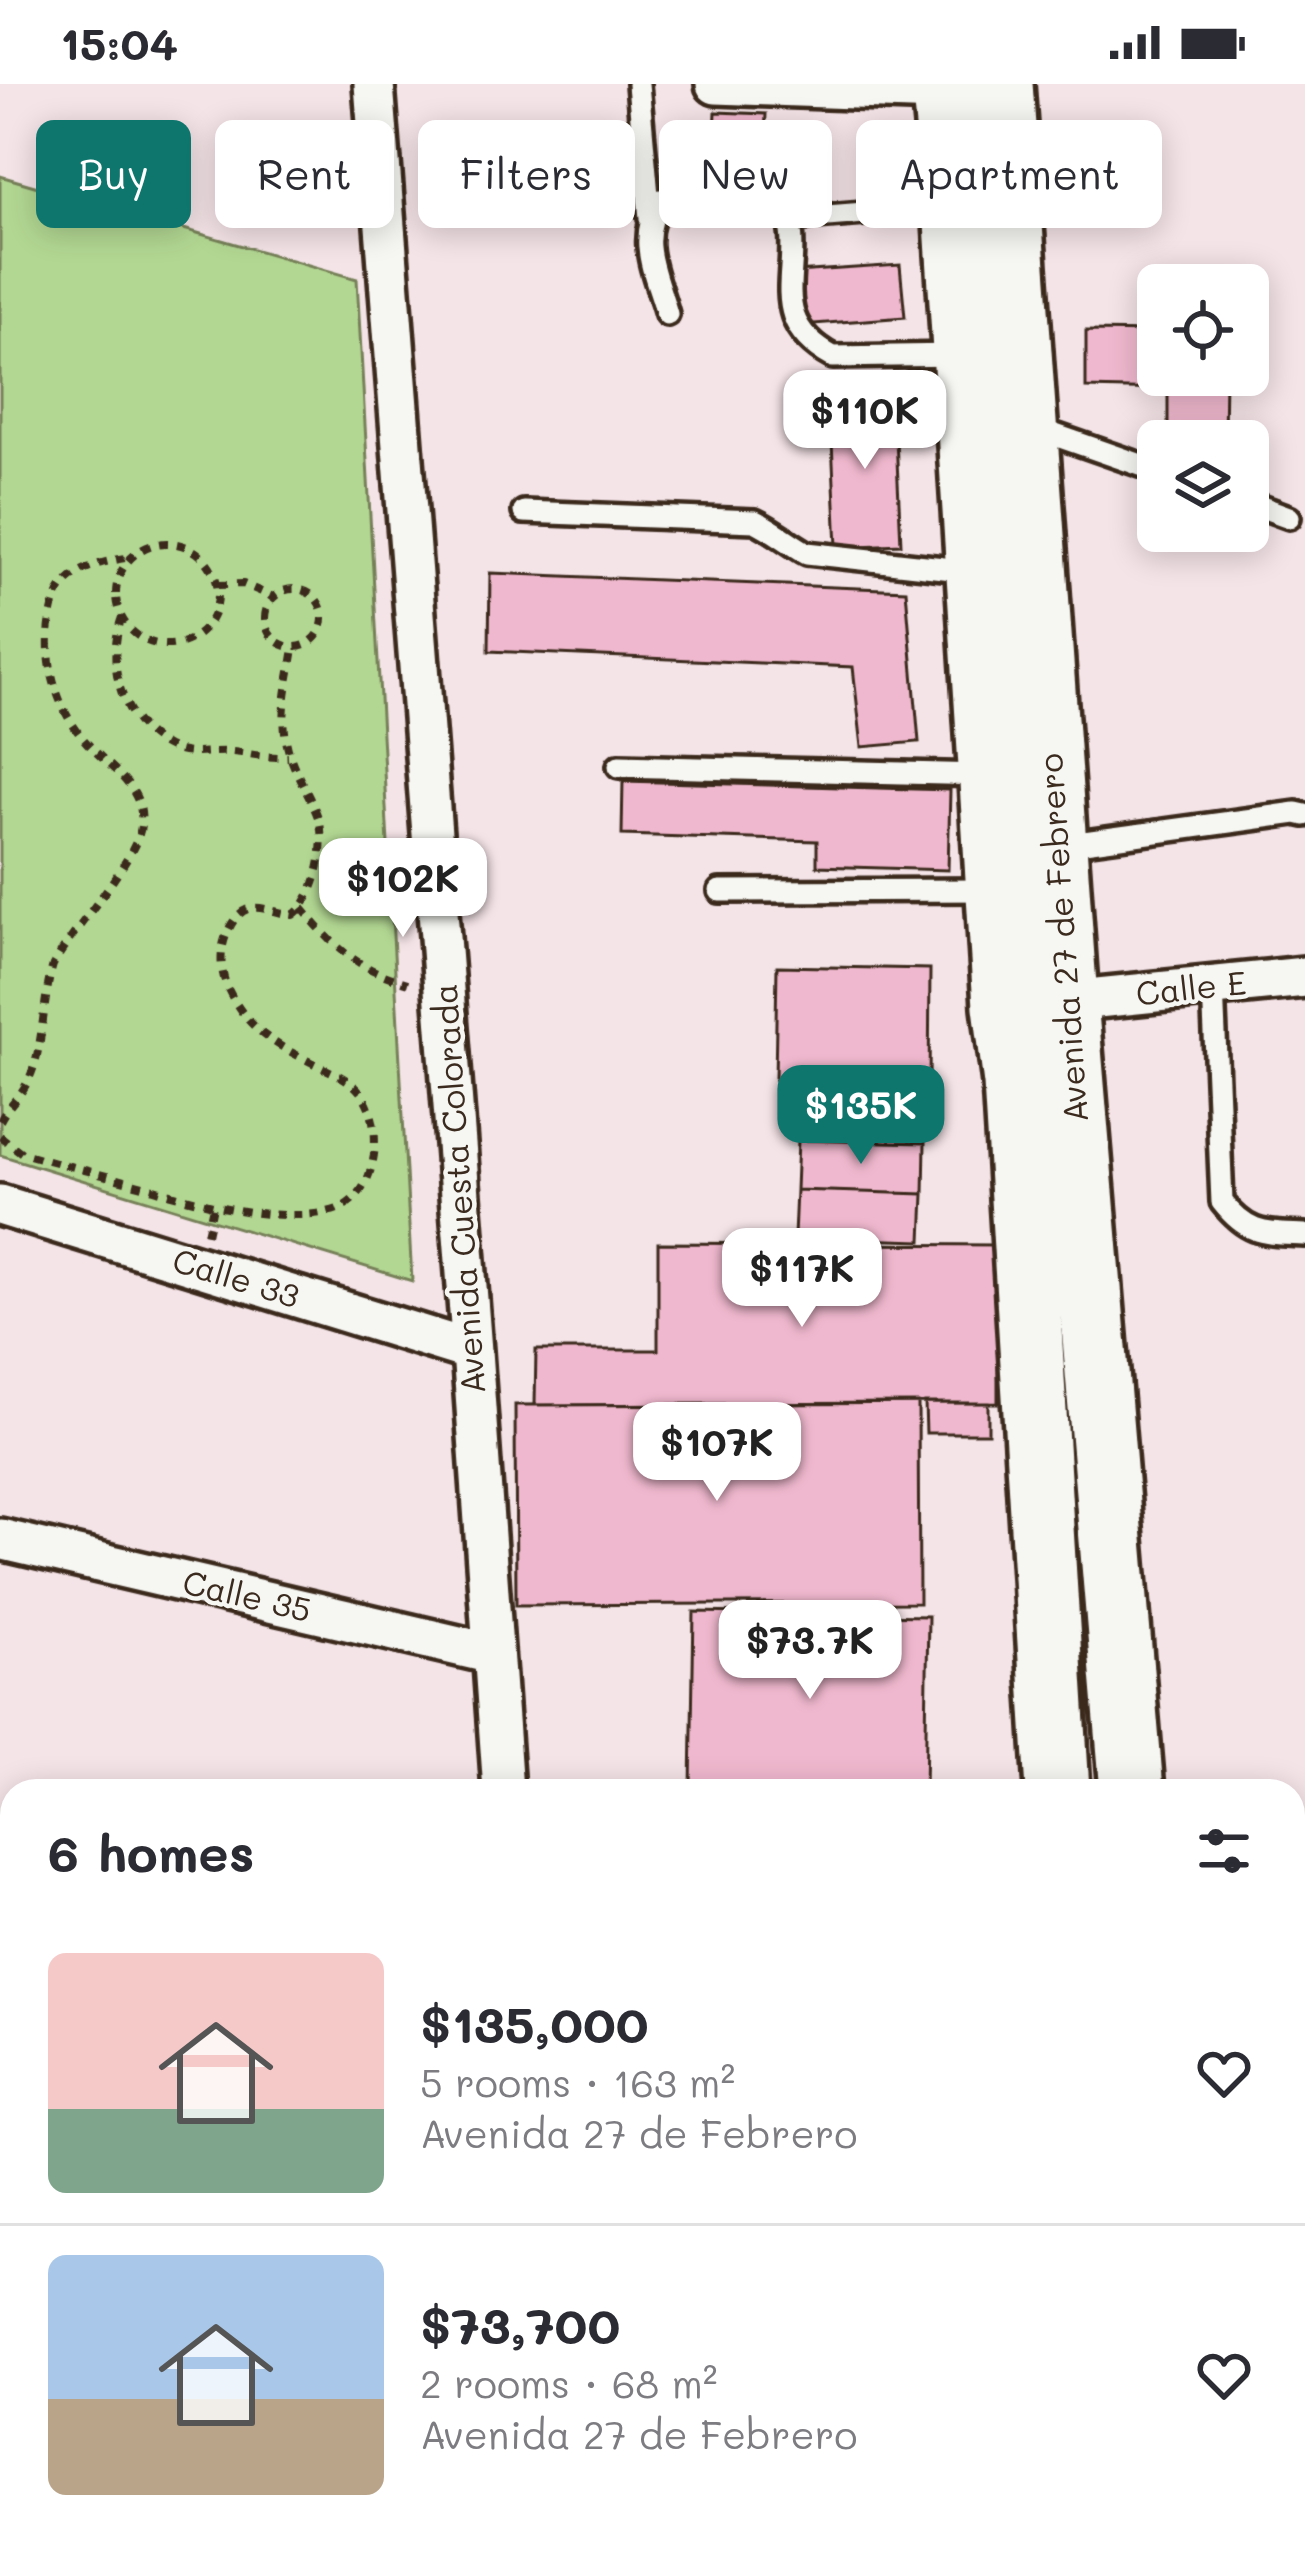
<!DOCTYPE html>
<html lang="en">
<head>
<meta charset="utf-8">
<style>
  body { margin:0; font-family:Mali,sans-serif; background:#f2f2f3; color:#2b2b33; height:100vh; display:flex; flex-direction:column; font-size:45px; white-space:nowrap }
  * { box-sizing:border-box; margin:0 }
  p { font-size:39px; color:#7c7c81 }
  .icon { flex:none; width:66px; height:66px; fill:none; stroke:currentColor; stroke-width:2; stroke-linecap:round; stroke-linejoin:round }
  .map { position:relative; flex:1; overflow:hidden }
  .side { position:absolute; left:0px; top:1695px; width:1305px; height:771px; display:flex; flex-direction:column; background:#fff; border-radius:36px 36px 0 0; box-shadow:0 6px 30px #0003 }
  .side>* { flex:none }
  .hud { position:absolute; left:36px; top:36px; width:1233px; height:108px; display:flex; gap:24px }
  .controls { position:absolute; left:1137px; top:180px; display:grid; gap:24px }
  .controls a { display:grid; place-items:center; width:132px; height:132px; border-radius:18px; background:#fff; box-shadow:0 6px 30px #0003; font-size:60px }
  .price { position:absolute; translate:-50% -102px; padding:0 27px; border-radius:24px; background:#fff; color:#222; font-size:39px; line-height:78px; filter:drop-shadow(0 3px 6px #0008) }
  .price::after { content:''; position:absolute; left:50%; top:72px; width:36px; height:27px; margin-left:-18px; background:inherit; clip-path:polygon(0 0,100% 0,50% 100%) }
  .price.selected { background:#0f766e; color:#fff }
  ul { padding:0; list-style:none }
  li { display:flex; align-items:center; gap:36px; height:300px; padding:0 48px }
  li+li { border-top:3px solid #e1e1e2 }
  li span { display:grid; place-items:center; flex:none; width:336px; height:240px; border-radius:18px; color:#555 }
  li>.icon { margin-inline-start:auto }
  span .icon { width:144px; height:144px; fill:#fffc; stroke-width:1 }
  li b { font-size:51px }
  h2 { display:flex; justify-content:space-between; align-items:center; height:144px; padding:0 48px; font-size:51px }
  .chip { padding:0 42px; border-radius:18px; background:#fff; box-shadow:0 6px 30px #0003; font-size:42px; line-height:108px }
  .chip.selected { background:#0f766e; color:#fff }
  .status { display:flex; justify-content:space-between; align-items:center; height:84px; padding:0 60px; background:#fff; direction:ltr }
  .status svg { height:33px; fill:currentColor }
  .map>svg:first-child { display:block }
  .green { fill:#b2d792; stroke:#768058; stroke-width:3 }
  .building { fill:#f0b8ce; stroke:#3b2a1e; stroke-width:3 }
  .lines { fill:none; stroke-linecap:round; stroke-linejoin:round }
  .lane-casing { stroke:#3b2a1e; stroke-width:30 }
  .street-casing { stroke:#3b2a1e; stroke-width:48 }
  .primary-casing { stroke:#3b2a1e; stroke-width:72 }
  .path { stroke:#3b2a1e; stroke-width:8; stroke-dasharray:9 9; stroke-linecap:butt }
  .lane { stroke:#f6f6f2; stroke-width:21 }
  .street { stroke:#f6f6f2; stroke-width:39 }
  .primary { stroke:#f6f6f2; stroke-width:63 }
  .labels { text-anchor:middle; stroke-width:9; stroke-linejoin:round; paint-order:stroke }
  .street-label { font-size:33px; fill:#3b2a1e; stroke:#f6f6f2 }
</style>
</head>
<body>
<div class="status"><b>15:04</b><svg viewBox="0 0 49 12"><path d="M0 12V9h3v3zM5 12V6h3v6zM10 12V3h3v9zM15 12V0h3v12zM26 1h20v11H26zM47 4h2v5h-2z"/></svg></div>
<div class="map">
<svg width="1305" height="2465" viewBox="0 0 1305 2465">
  <rect width="100%" height="100%" fill="#f4e3e7"/>
  <filter id="ink" filterUnits="userSpaceOnUse"><feTurbulence type="fractalNoise" baseFrequency=".00833" numOctaves="2"/><feDisplacementMap in="SourceGraphic" scale="24" xChannelSelector="R" yChannelSelector="G"/><feConvolveMatrix kernelMatrix="1 2 1 2 8 2 1 2 1" color-interpolation-filters="sRGB"/></filter>
  <g filter="url(#ink)">
    <path class="green" d="M0,92L357,195L412,1197L0,1071Z
      M1293,1982L1305,1985V2361L1293,2359Z"/>
    <path class="building" d="M716,28L766,30L764,75L714,73Z
      M900,181L905,233L801,241L796,188Z
      M1086,247L1158,248V291H1225L1224,355H1168V306L1086,304Z
      M894,313L901,460L837,463L830,315Z
      M490,489L906,506L919,658L862,663L853,583L489,567Z
      M623,697L950,706L948,786L817,782V757L622,751Z
      M777,882L930,885L929,1000L775,996Z
      M800,1004H925V1059L798,1056Z
      M798,1056L925,1059L924,1110L796,1106Z
      M796,1106L924,1110L922,1157L794,1153Z
      M658,1159L998,1161V1319L535,1321L536,1266H658Z
      M918,1319L919,1519L516,1521L515,1321Z
      M925,1319H988V1349H926Z
      M694,1528L928,1532L925,1707L691,1703Z
      M544,1701L883,1707H544Z"/>
    <g class="lines">
      <g class="lane-casing">
        <path id="lane" d="M638,0L650,134
          M790,135L951,122
          M667,230C655,187 636,157 661,116C703,117 743,103 783,120C811,176 757,232 833,273L958,271
          M1032,343L1158,387
          M1248,418L1289,433
          M524,428L755,437C774,446 789,459 807,469L971,487
          M619,682L985,691
          M1062,761L1296,729L1305,731
          M720,807L992,806
          M1213,902L1222,1118C1249,1152 1265,1149 1305,1151
          M1293,2056H1305
          M1293,2130L1305,2132
          M1293,2201L1305,2203
          M1293,2274L1305,2278"/>
      </g>
      <g class="street-casing">
        <path id="street" d="M374,0L472,1267L503,1707
          M716,0L967,9
          M1048,919L1305,893
          M0,1121L472,1267
          M0,1455L493,1570
          M0,1796L12,1798
          M0,2130L12,2133
          M462,2465L464,2454"/>
      </g>
      <g class="primary-casing">
        <path id="primary" d="M943,0L955,122L1005,922L1015,999L1058,1707
          M1001,0L1066,917L1132,1707
          M1019,2465L1024,2454
          M1085,2465L1089,2454"/>
      </g>
      <path class="path" d="M116 510a51 51 0 1 1 102 0a51 51 0 1 1-102 0Z
        M218,501L243,500L273,513
        M265 534a29 29 0 1 1 58 0a29 29 0 1 1-58 0Z
        M122,533C105,580 121,639 168,663C190,674 210,666 233,668C252,670 268,674 288,673
        M302,824C336,865 356,884 408,899
        M0,1037C7,1022 21,1012 28,997C44,966 42,916 53,881C72,847 137,775 141,742C146,705 111,685 89,661C57,628 43,579 51,534C58,487 91,480 131,473
        M0,1052L22,1069C66,1081 110,1093 154,1105C202,1119 248,1132 298,1131C311,1131 330,1129 342,1123C379,1105 384,1039 361,1009C352,997 337,990 323,984C280,963 250,950 228,905C219,885 219,863 230,843C247,811 267,828 293,831C316,815 327,762 319,736C308,705 288,682 285,648C282,620 290,592 294,564
        M207,1150L213,1122"/>
      <use href="#lane" class="lane"/>
      <use href="#street" class="street"/>
      <use href="#primary" class="primary"/>
    </g>
  </g>
  <g class="labels">
    <g class="street-label">
      <text transform="translate(1063 854) rotate(-94)" y="12">Avenida 27 de Febrero</text>
      <text transform="translate(1191 904) rotate(-6)" y="12">Calle E</text>
      <text transform="translate(459 1105) rotate(-94)" y="12">Avenida Cuesta Colorada</text>
      <text transform="translate(236 1194) rotate(17)" y="12">Calle 33</text>
      <text transform="translate(247 1512) rotate(13)" y="12">Calle 35</text>
    </g>
  </g>
</svg>
<div class="controls">
<a><svg class="icon" aria-label="locate" viewBox="0 0 24 24"><circle cx="12" cy="12" r="6"/><path d="M12 2v4M12 18v4M2 12h4M18 12h4"/></svg></a>
<a><svg class="icon" aria-label="layers" viewBox="0 0 24 24"><path d="M12 4l9 5-9 5-9-5zM3 14l9 5 9-5"/></svg></a>
</div>
<b class="price" style="left:865px;top:388px">$110K</b>
<b class="price" style="left:403px;top:856px">$102K</b>
<b class="price selected" style="left:861px;top:1083px">$135K</b>
<b class="price" style="left:802px;top:1246px">$117K</b>
<b class="price" style="left:717px;top:1420px">$107K</b>
<b class="price" style="left:810px;top:1618px">$73.7K</b>
<div class="hud">
<a class="chip selected">Buy</a>
<a class="chip">Rent</a>
<a class="chip">Filters</a>
<a class="chip">New</a>
<a class="chip">Apartment</a>
</div>
<section class="side">
<h2>6 homes<svg class="icon" aria-label="filters" viewBox="0 0 24 24"><path d="M4 7h16M4 17h16"/><circle cx="9" cy="7" r="2"/><circle cx="15" cy="17" r="2"/></svg></h2>
<ul>
<li><span style="background:linear-gradient(#f6c9c9 65%,#7fa58c 0)"><svg class="icon" aria-label="home" viewBox="0 0 24 24"><path d="M3 11l9-7 9 7M6 9v11h12V9"/></svg></span><div><b>$135,000</b><p>5 rooms · 163 m²</p><p>Avenida 27 de Febrero</p></div><svg class="icon" aria-label="heart" viewBox="0 0 24 24"><path d="M12 20l-8-8c-3-5 5-10 8-4 3-6 11-1 8 4z"/></svg></li>
<li><span style="background:linear-gradient(#a9c7e8 60%,#b9a48a 0)"><svg class="icon" aria-label="home" viewBox="0 0 24 24"><path d="M3 11l9-7 9 7M6 9v11h12V9"/></svg></span><div><b>$73,700</b><p>2 rooms · 68 m²</p><p>Avenida 27 de Febrero</p></div><svg class="icon" aria-label="heart" viewBox="0 0 24 24"><path d="M12 20l-8-8c-3-5 5-10 8-4 3-6 11-1 8 4z"/></svg></li>
</ul>
</section>
</div>
</body>
</html>
